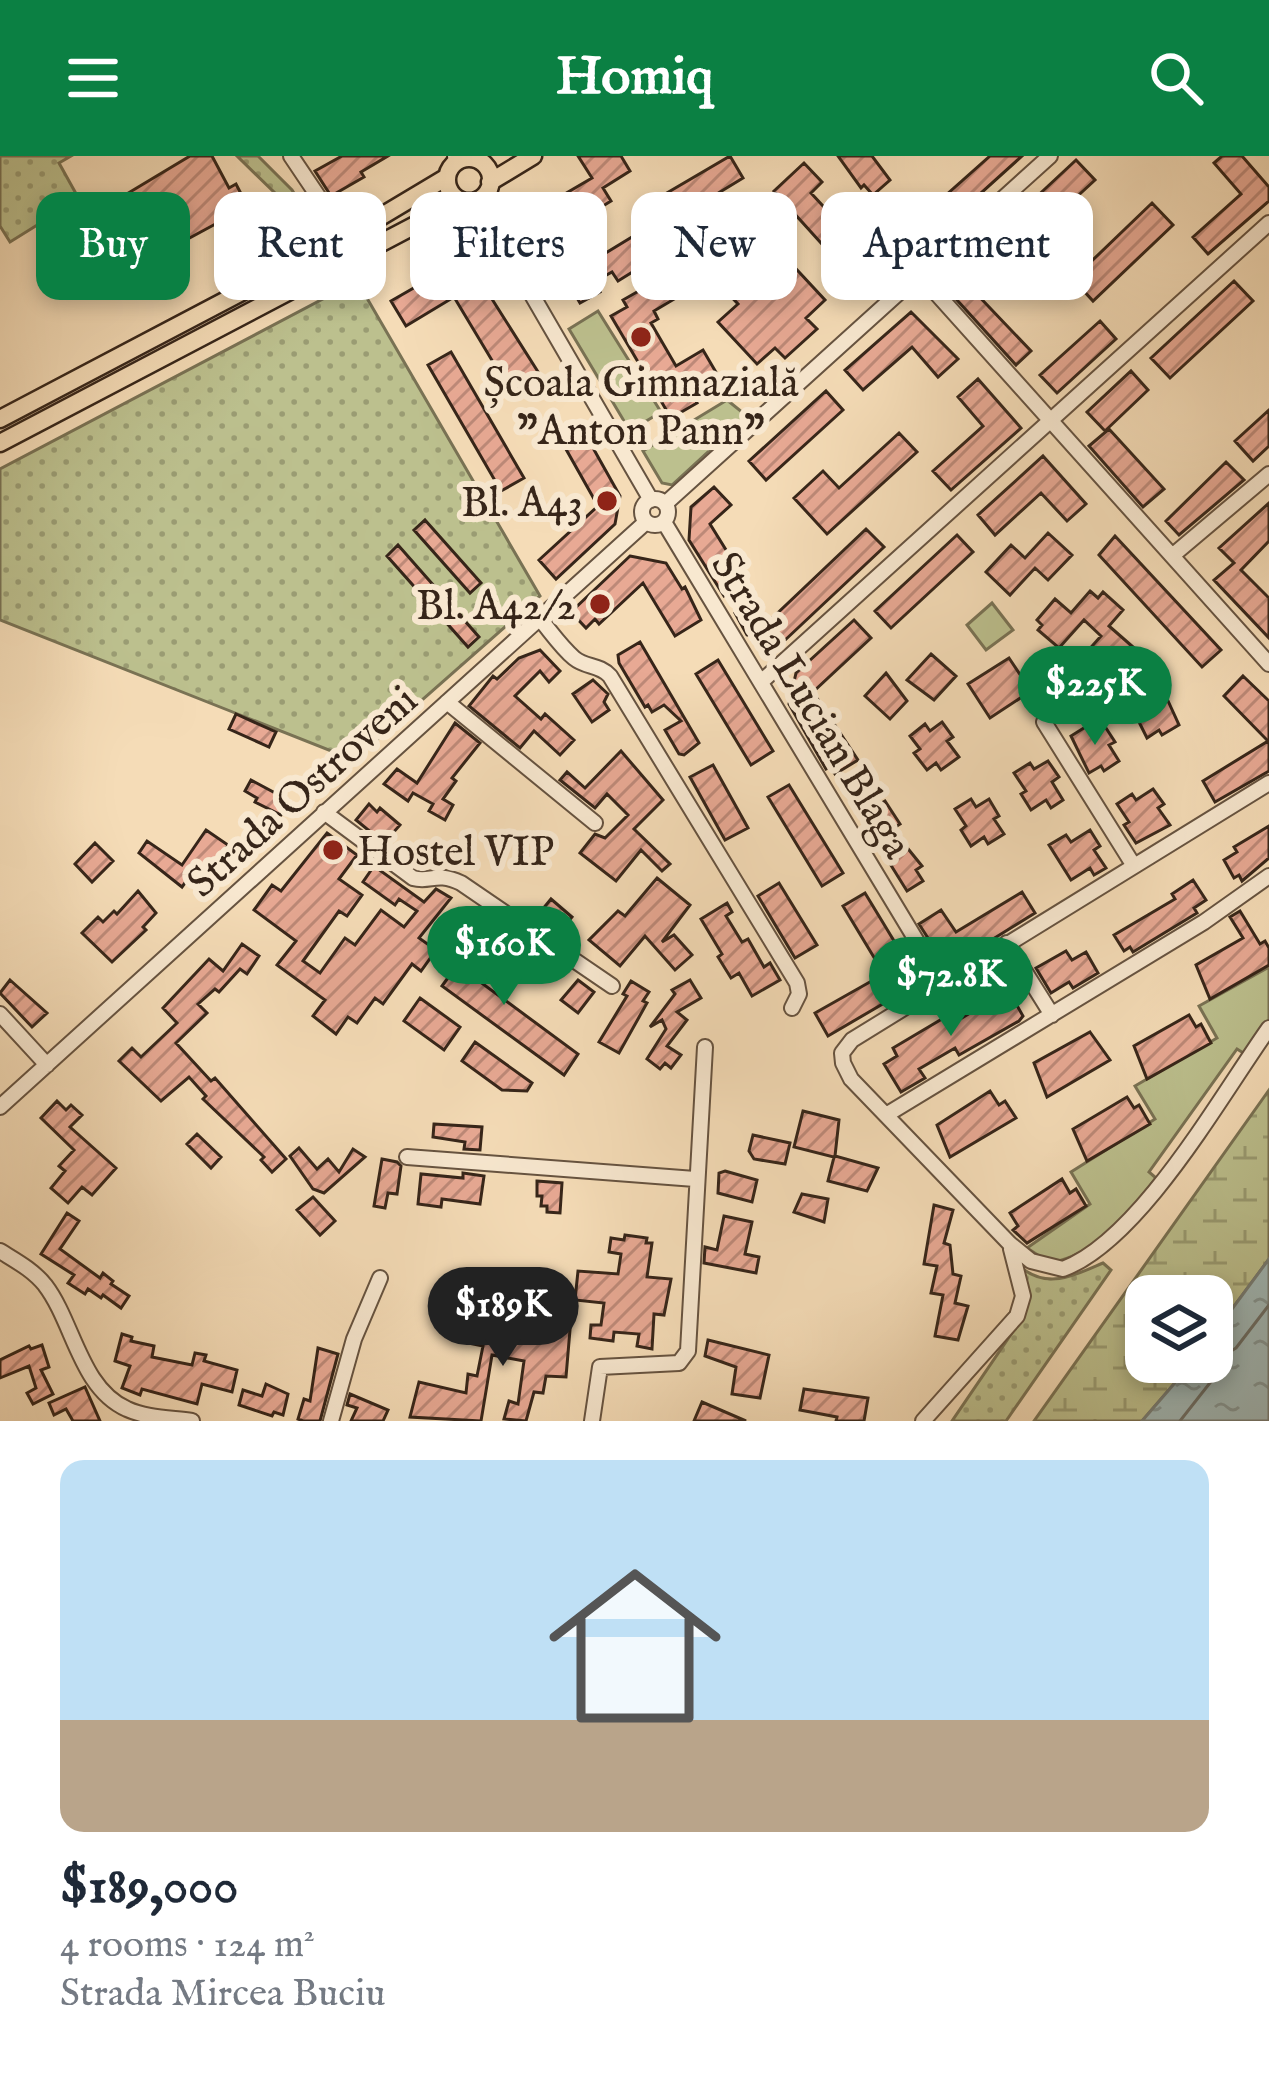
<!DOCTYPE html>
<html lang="en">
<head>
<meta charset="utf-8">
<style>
  body { margin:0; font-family:"IM FELL English",serif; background:#f2f2f3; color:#1f2937; height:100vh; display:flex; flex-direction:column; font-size:45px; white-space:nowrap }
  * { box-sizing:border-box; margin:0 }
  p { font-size:39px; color:#747a83 }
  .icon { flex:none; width:66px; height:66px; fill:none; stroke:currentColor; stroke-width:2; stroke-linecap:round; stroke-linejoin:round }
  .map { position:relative; height:1265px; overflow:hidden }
  .details { display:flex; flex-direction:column; background:#fff; flex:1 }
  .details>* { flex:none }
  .banner { position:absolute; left:36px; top:36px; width:1197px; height:108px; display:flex; gap:24px }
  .tools { position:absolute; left:1125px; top:1119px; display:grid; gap:24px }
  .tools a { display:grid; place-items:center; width:108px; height:108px; border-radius:24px; background:#fff; box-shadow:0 6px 18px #0003; font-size:60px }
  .price { position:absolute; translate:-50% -102px; padding:0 27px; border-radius:42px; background:#0b8043; color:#fff; font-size:39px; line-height:78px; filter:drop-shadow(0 3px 6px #0008) }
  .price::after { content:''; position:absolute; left:50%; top:72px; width:36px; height:27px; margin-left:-18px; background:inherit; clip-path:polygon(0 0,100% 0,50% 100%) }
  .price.active { background:#222; color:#fff }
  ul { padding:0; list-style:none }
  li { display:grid; align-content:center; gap:24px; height:636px; padding:0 60px }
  li span { display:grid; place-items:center; height:372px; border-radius:24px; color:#555 }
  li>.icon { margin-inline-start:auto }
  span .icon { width:216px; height:216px; fill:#fffc; stroke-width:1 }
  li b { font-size:51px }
  .tag { padding:0 42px; border-radius:24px; background:#fff; box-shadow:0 6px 18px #0003; font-size:42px; line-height:108px }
  .tag.active { background:#0b8043; color:#fff }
  header { display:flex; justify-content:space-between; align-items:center; height:156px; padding:0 60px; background:#0b8043; color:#fff; font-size:54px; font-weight:800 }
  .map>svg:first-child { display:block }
  .grass { fill:url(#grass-dots); stroke:#797254; stroke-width:3 }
  .wetland { fill:url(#wetland-marsh); stroke:#797254; stroke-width:3 }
  .park { fill:#bcc08e; stroke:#797254; stroke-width:3 }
  .water { fill:url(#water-ripples); stroke:#767e78; stroke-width:3 }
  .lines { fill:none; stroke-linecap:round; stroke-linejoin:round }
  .shore { stroke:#6b6f68; stroke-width:3 }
  .building { fill:url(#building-hatch); stroke:#362519; stroke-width:3 }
  .minor-casing { stroke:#665340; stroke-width:18 }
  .major-casing { stroke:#362519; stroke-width:21 }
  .minor { stroke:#f8e8d0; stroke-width:14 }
  .major { stroke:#f5dcb7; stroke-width:16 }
  .poi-dot { fill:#8f2418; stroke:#f8e8d0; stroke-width:4.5 }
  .labels { text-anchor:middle; stroke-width:12; stroke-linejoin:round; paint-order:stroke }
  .poi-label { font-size:42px; fill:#362519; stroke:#f8e8d0; text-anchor:end }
  .street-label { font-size:42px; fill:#362519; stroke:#f8e8d0 }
</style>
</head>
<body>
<header><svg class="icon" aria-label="menu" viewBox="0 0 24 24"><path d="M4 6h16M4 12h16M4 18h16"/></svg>Homiq<svg class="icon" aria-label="search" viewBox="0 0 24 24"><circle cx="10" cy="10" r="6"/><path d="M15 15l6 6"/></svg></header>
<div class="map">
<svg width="1269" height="1265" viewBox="0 0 1269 1265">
  <defs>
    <pattern id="grass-dots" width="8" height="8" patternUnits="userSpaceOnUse" patternTransform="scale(3)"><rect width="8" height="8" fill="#bcc08e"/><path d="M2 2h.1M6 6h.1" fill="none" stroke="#9a9c73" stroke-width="1.8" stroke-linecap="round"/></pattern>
    <pattern id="wetland-marsh" width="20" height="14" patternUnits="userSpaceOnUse" patternTransform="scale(3)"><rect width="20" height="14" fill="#bcc08e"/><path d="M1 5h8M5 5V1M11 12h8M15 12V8" fill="none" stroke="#9a9c73"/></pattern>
    <pattern id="water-ripples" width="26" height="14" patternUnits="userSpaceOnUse" patternTransform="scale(3)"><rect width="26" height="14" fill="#a0b9b8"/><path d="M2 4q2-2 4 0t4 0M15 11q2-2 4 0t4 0" fill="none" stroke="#839695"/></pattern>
    <pattern id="building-hatch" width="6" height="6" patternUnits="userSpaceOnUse" patternTransform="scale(3)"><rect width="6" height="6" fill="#e8a994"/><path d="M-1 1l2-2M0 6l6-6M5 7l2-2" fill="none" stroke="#bd8978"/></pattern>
  </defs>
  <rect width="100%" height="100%" fill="#f5dcb7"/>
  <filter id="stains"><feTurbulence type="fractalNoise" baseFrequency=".00167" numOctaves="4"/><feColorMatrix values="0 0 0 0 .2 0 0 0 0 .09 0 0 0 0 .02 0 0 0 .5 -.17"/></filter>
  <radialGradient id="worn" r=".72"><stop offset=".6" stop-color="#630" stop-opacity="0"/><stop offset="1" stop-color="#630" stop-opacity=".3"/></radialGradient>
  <path class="grass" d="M0,0H71L59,7L79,43L10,86L0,70Z
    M237,0H258L292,34L312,66L298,73L278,40Z
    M357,125L540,440L354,604L0,464V313Z
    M1103,1107L1111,1114L1006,1265H952L1018,1168L1023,1113C1050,1133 1075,1119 1103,1107Z"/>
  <path class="wetland" d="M1269,934V1103L1212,1180V1140H1146V1206H1193L1142,1265H1034Z"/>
  <path class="park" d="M750,54L774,93L703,136L680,97Z
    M598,155L661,256L630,275L569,173Z
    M727,244L747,260L672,329L662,327L643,295Z
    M992,447L1013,474L986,494L967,469Z
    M1269,811V865L1245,898L1237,893L1149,1016L1156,1022C1128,1058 1098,1098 1050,1107L1027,1092L1090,1048L1071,1016L1155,963L1135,930L1217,882L1199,850Z"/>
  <path class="water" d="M1269,1103V1265H1142L1193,1206H1212V1180Z"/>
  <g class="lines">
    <path class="shore" d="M1180,1265L1213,1223L1218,1203L1236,1192L1269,1149"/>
  </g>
  <path class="building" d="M190,0H212L229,32L236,28L251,57L224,72L221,65L147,105L115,45Z
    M342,0H388L361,16L364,21L331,40L315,15Z
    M578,0H621L630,15L603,32L611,45L567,72L551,46L592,22Z
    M730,0L743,22L674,64L660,41Z
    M838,0H872L890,24L873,39L864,29L861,32Z
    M990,0H1022L868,139L774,35L804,7L822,26L811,37L873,104Z
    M1222,0H1242L1269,31V45L1208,98L1193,81L1241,38L1214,7Z
    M1076,4L1095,24L1034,80L1016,60Z
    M1152,47L1173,69L1093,145L1073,123Z
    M668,59L684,84L618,125L612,116L594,126L600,136L580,147L542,82L563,70L586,109Z
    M83,75L111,125L89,138L60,88Z
    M999,79L1016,97L975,135L959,117Z
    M466,102L540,219L511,236L454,141L406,170L391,145Z
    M786,102L825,144L806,162L817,173L785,202L775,192L757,208L718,166L738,148L725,134L754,108L765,121Z
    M679,112L691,133L654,155L658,163L651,167L676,210L703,194L717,218L689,234L697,247L671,262L611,160L627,151L623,144Z
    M1234,125L1253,145L1170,222L1151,202Z
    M970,131L1031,195L1016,209L957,144Z
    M911,156L958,203L938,221L912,191L863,234L845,214Z
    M1100,165L1116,183L1057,237L1040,219Z
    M451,196L524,322L501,335L428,209Z
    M1131,215L1148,234L1105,275L1087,256Z
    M978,223L1021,272L951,334L933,315L983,270L958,241Z
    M826,235L843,254L766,324L749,305Z
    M1269,254V290L1253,305L1235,285Z
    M579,267L620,340L615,368L556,423L539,404L598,350L558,279Z
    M1109,273L1164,333L1143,351L1089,290Z
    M899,277L917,296L827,378L794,342L823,315L839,332Z
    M1043,300L1086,348L1067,365L1041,337L995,379L978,359Z
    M1226,306L1244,324L1179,379L1166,365Z
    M714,331L731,349L710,368L744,423V427L724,440L689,384L691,351Z
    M1269,347V385L1241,414L1269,442V482L1214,424L1234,407L1219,392Z
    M425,364L481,427L470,437L414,374Z
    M866,373L884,391L783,486L747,479L735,457L755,444L767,467Z
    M1048,377L1072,399L1048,424L1035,412L1010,439L986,416L1011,389L1025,402Z
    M957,379L973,396L891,472L875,455Z
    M1115,380L1221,494L1202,511L1099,399Z
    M398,389L479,481L468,491L387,400Z
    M630,400L666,407L682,433L685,431L701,464L675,480L643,427L599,468L595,463L586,472L571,456Z
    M1090,435L1098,442L1103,436L1123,454L1109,470L1133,491L1112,515L1103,508L1100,511L1085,498L1101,480L1084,464L1059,492L1038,474L1042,469L1037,464L1055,443L1071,457Z
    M854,464L871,482L813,536L858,604L835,618L830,611L826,613L789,548L796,517Z
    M640,486L699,587L684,599L679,598L665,574L681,565L664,549L652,556L648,549L645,551L619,507L618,499Z
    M540,494L560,515L549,526L540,515L515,540L541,563L545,558L574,584L560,599L534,575L520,592L469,550L493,520L497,523L519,502Z
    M931,498L956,520L934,544L907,524Z
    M1009,502L1031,535L990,562L968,528Z
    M718,504L773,595L751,609L696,518Z
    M886,517L907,545L890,563L865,540Z
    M1243,520L1269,545V615L1215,646L1203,625L1268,585L1224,540Z
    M593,524L608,538L604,546L609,554L592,566L573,538Z
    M1146,532L1152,542L1163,534L1179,569L1162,579L1159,574L1147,582L1128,544Z
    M236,558L276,576L269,591L229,573Z
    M942,566L953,581L947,585L959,601L941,614L936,607L927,614L914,597L920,593L910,580L925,568L930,575Z
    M455,567L480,587L452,622L456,625L443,643L453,649L445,664L429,655L433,648L413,637L408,645L384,628L397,613L417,627Z
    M1104,569L1115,586L1109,589L1119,605L1104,615L1101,610L1089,617L1071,580L1087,570L1092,577Z
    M621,595L663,644L634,673L670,708L662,715L641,694L616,725L580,697L595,678L605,682L628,659L607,638L595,652L560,624L567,616L585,632Z
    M1048,605L1059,621L1052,626L1063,644L1051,652L1046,644L1031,654L1021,638L1026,635L1014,617L1030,607L1034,613Z
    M713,609L748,672L725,684L690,621Z
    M251,624L288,644L281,659L255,646L257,642L245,635Z
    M789,629L843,717L822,730L768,641Z
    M1153,633L1164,648L1158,652L1170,669L1136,687L1124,669L1129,666L1117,648L1132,638L1136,644Z
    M874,637L880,648L885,645L900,668L892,673L922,710L916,714L923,725L907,735L854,650Z
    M971,643L976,651L989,643L999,660L994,663L1004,678L988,688L984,681L971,690L961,674L966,670L955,653Z
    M369,648L377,656L380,652L400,669L384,687L356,664Z
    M1269,670V702L1242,725L1239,719L1234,722L1224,704L1237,696L1234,691Z
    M206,674L228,689L205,720L195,713L182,731L139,697L147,685L182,709Z
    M1090,674L1100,690L1094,694L1106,712L1094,719L1090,712L1071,724L1049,689L1066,679L1071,686Z
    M327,677L357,699L339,723L362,739L347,760L339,755L303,805L320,817L345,782L355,789L381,754L404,771L417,755L399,743L395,749L363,726L374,710L424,746L436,733L451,742L419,782L436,794L421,815L412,808L383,848L375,842L357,867L348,861L336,878L313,860L325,844L277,809L296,785L254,754L272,729L281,735Z
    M95,687L113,705L92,726L75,708Z
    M657,722L690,749L662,786L674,779L692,799L675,814L645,780L620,810L589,784L618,755L625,760Z
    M1193,724L1206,744L1194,752L1197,757L1133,796L1130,791L1124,795L1114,779L1175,743L1172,738Z
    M779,727L817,789L795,802L758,740Z
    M138,735L156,757L143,771L146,774L112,806L82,777L98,761L103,766L114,755L117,758Z
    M1022,736L1035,757L964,801L935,793L919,768L941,754L956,776Z
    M865,737L908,808L898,839L828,880L815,857L884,818L843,750Z
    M551,743L572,761L558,778L537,760Z
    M727,747L732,756L726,760L742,786L748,783L764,811L770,807L780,824L752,840L739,817L731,822L718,801L722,798L701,763Z
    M1240,755L1260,788L1265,785L1269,792V809L1210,843L1196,809L1243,782L1230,761Z
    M470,770L491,785L468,817L578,898L564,919L442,830L468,794L458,787Z
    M242,788L259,800L247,818L240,813L219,836L215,833L198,848L207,857L176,887L211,925L215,922L286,1003L272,1016L261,1004L264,1001L203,943L206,940L189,921L161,945L119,905L132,892L141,901L177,867L163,852L209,803L223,815Z
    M1066,795L1072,804L1086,796L1098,817L1073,832L1069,826L1051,837L1036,812Z
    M10,824L47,857L32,871L0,837Z
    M578,824L594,836L578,857L561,844Z
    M690,824L701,842L677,856L687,864L667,890L681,899L671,912L665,907L660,913L647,903L666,873L662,864L650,871L675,838L672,834Z
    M631,825L649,836L643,845L647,847L619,897L599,886L627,840L623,838Z
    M1008,834L1023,860L1019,865L959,899L955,892L919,913L925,922L901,936L884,908L897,900L893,892L947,860L952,868Z
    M420,842L460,871L444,894L404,865Z
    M1189,859L1196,871L1201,868L1211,887L1147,923L1134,890Z
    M1090,876L1110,904L1047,941L1034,907Z
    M475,886L532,927L527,935L502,934L462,905Z
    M990,935L999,949L1005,945L1016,962L950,1001L937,969Z
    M1127,941L1134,952L1139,949L1150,968L1087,1005L1073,973Z
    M57,945L66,954L71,949L82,959L70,971L116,1012L92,1039L82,1031L68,1047L51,1032L65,1015L59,1010L74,994L41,962Z
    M803,955L839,964L835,1000L878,1012L867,1035L828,1025L834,1001L794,991Z
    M434,968L482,971L480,994L464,993L465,986L433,981Z
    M197,978L221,1001L211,1012L187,988Z
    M753,979L790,987L785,1008L754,1003L749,995Z
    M299,992L317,1013L328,1003L339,1016L353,993L365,1001L324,1037L313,1033L290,1000Z
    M382,1003L397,1006L401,1010L397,1038L388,1037L385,1052L374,1050Z
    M725,1015L757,1024L752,1046L718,1037L719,1017Z
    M463,1017L484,1020L480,1048L442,1043L441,1051L418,1048L421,1018L463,1022Z
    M1062,1023L1070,1037L1076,1033L1086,1050L1027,1087L1013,1074L1018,1070L1010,1057Z
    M537,1025L562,1027L560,1057L547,1056V1050H541L542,1040H537Z
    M802,1038L828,1043L824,1066L794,1056Z
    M313,1041L335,1065L320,1079L297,1054Z
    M934,1049L953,1054L944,1087L950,1089L953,1118L961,1120L955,1147L968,1150L958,1184L935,1180L943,1139L931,1137L937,1110L924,1108Z
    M67,1057L79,1065L60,1093L100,1122L103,1117L113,1125L111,1128L129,1140L121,1152L103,1139L101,1142L88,1133L85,1138L68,1127L74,1119L41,1098Z
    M724,1060L752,1066L745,1098L759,1101L756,1117L704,1107L705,1091L717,1094Z
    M625,1079L647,1082L646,1087H652L647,1121L671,1123L664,1159L654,1158L652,1193L637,1190L639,1178L614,1176L613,1185L590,1182L591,1169H601L604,1147L575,1144L578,1115L618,1118L621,1098L609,1096L611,1082L624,1084Z
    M517,1155L571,1162L566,1221L546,1220L543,1237L534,1236L526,1265L504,1263L509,1245L518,1248L524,1205L492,1199L481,1265L410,1261L419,1226L466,1237L468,1218L477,1220L483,1190L459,1185L463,1170L515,1181Z
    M122,1178L132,1181L131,1185L154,1190L152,1201L192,1209L195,1197L206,1199L204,1205L237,1214L232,1236L202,1228L197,1248L142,1233L140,1239L122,1232L130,1210L115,1205Z
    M708,1184L769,1199L760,1242L732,1238L736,1211L705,1200Z
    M42,1189L49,1211L41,1214L53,1238L33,1248L27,1237L36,1232L29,1210L0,1222V1204L29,1190L31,1193Z
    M318,1192L338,1198L320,1265H303L298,1263L304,1243L310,1245Z
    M266,1228L288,1238L283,1259L274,1256L272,1260L239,1249L243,1234L262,1240Z
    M85,1231L100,1265H73L66,1253L54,1259L49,1247Z
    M804,1233L868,1242L864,1265H836L837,1261L800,1254Z
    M350,1238L388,1254L383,1265H351L357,1252L347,1249Z
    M702,1246L746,1265H694Z"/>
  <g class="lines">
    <g class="minor-casing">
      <path id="minor" d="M291,0L330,58
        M455,0L458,5
        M477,44L651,344
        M920,119L1269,508
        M642 356a13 13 0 1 1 26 0a13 13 0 1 1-26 0Z
        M665,348L1050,0
        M664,366L942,827
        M1172,400L1269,318
        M540,463C551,476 561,491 574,502C586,512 599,508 610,520L797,827L799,838L792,852
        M761,526L1269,67
        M447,546L595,667
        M1044,566L1134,710
        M1269,627L852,884L842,897L843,907L851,923L1010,1088L1031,1105L1063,1113C1140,1084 1220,941 1269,872
        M324,656L413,722C431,727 436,715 461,727L612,830
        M1007,787L1052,859
        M0,858L47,909
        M0,951L646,366
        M886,959L1204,766L1269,720
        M407,1001L695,1023
        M0,1095C16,1105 33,1114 45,1129C74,1167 80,1232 127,1253C146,1262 171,1262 192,1265
        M331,1265L354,1183L380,1122
        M592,1265L600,1211L679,1207L688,1195L705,891
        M923,1265L1017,1160L1023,1140L1011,1093"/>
    </g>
    <g class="major-casing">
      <path id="major" d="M447 24a22 22 0 1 1 44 0a22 22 0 1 1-44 0Z
        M490,26L533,0
        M0,263L350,79L447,21
        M0,287L461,45"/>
    </g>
    <use href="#minor" class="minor"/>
    <use href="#major" class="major"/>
  </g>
  <g class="poi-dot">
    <circle cx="641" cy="181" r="12"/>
    <circle cx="607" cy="345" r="12"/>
    <circle cx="600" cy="448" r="12"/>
    <circle cx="333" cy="694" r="12"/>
  </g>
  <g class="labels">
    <g class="poi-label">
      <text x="641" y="240" text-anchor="middle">Școala Gimnazială<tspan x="641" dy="48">"Anton Pann"</tspan></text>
      <text x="583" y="360">Bl. A43</text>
      <text x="576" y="463">Bl. A42/2</text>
      <text x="357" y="709" text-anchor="start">Hostel VIP</text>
    </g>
    <g class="street-label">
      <text transform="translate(813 548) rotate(59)" y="15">Strada Lucian Blaga</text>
      <text transform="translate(301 634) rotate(-42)" y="15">Strada Ostroveni</text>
    </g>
  </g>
  <rect width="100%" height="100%" filter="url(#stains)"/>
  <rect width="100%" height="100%" fill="url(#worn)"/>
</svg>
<div class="tools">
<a><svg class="icon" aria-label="layers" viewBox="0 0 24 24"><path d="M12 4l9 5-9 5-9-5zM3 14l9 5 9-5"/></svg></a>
</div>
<b class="price" style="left:1095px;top:592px">$225K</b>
<b class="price" style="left:504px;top:852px">$160K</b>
<b class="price" style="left:951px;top:883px">$72.8K</b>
<b class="price active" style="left:503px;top:1213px">$189K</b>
<div class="banner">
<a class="tag active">Buy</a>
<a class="tag">Rent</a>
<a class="tag">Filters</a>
<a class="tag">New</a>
<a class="tag">Apartment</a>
</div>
</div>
<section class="details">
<ul>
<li><span style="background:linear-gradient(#bfe0f5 70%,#b9a48a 0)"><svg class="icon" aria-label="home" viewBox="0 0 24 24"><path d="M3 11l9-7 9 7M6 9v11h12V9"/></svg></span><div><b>$189,000</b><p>4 rooms · 124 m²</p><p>Strada Mircea Buciu</p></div></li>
</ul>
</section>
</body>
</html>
